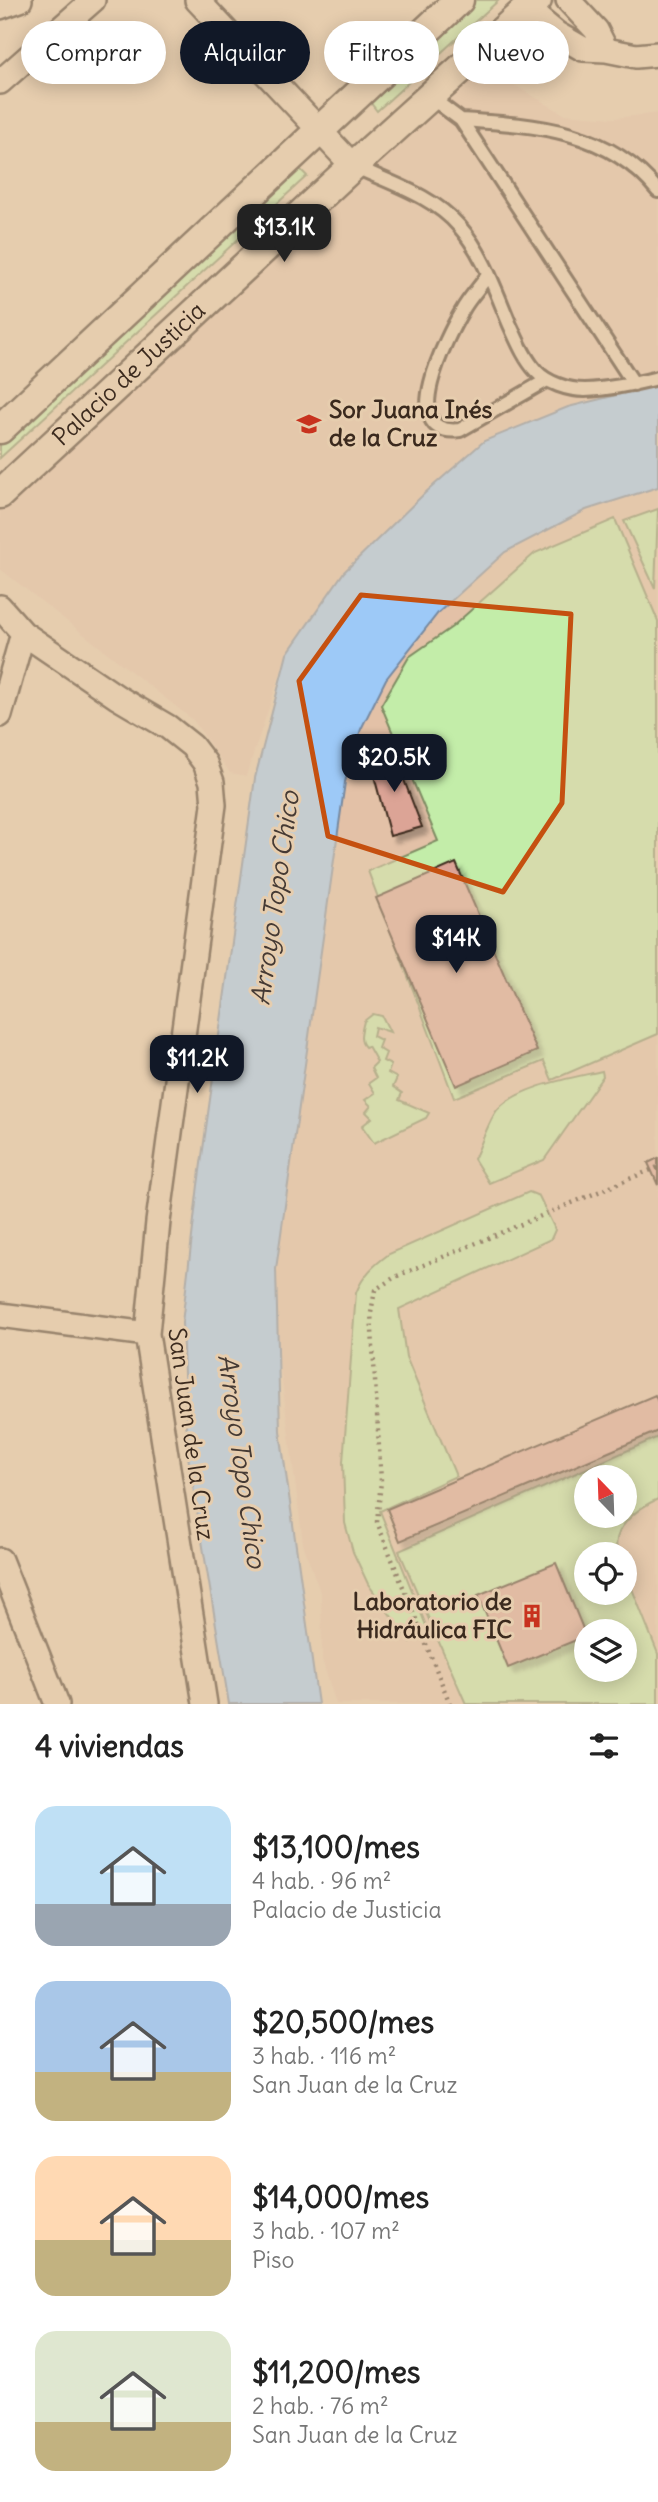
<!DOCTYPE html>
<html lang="es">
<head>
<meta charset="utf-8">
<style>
  body { margin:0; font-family:Delius,sans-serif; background:#f2f2f2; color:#222; height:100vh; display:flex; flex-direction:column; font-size:26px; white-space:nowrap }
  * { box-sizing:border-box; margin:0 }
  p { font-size:23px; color:#767676 }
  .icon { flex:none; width:38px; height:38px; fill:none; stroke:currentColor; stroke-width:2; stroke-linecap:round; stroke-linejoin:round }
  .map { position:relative; height:1704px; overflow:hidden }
  .drawer { display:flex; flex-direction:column; background:#fff; flex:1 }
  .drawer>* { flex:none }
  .top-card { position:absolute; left:21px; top:21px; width:616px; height:63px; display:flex; gap:14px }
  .needle { width:46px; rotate:337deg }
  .tools { position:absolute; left:574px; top:1465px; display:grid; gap:14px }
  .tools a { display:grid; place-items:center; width:63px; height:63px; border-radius:50%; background:#fff; box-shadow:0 4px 18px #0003; font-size:35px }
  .price { position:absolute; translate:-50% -60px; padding:0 16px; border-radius:14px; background:#111827; color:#fff; font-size:23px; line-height:46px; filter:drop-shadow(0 2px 4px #0008) }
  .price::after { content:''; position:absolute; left:50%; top:42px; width:21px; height:16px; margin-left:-10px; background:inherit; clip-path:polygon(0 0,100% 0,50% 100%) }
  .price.on { background:#222; color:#fff }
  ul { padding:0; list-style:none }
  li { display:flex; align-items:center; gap:21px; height:175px; padding:0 35px }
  li span { display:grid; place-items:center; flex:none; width:196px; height:140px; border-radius:21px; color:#555 }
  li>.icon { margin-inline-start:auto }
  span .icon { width:84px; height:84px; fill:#fffc; stroke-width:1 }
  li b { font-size:30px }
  h2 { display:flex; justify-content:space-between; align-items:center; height:84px; padding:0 35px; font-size:30px }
  .tag { padding:0 24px; border-radius:32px; background:#fff; box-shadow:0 4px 18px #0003; font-size:24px; line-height:63px }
  .tag.on { background:#111827; color:#fff }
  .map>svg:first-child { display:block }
  .built { fill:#e3c1a7; fill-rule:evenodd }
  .green { fill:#c3eda9; stroke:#7f8c64; stroke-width:2; fill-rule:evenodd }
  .water { fill:#9dc9f7; stroke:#7689a0; stroke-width:2 }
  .building { fill:#dca496; stroke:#3b2a1e; stroke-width:2; filter:url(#shadow) }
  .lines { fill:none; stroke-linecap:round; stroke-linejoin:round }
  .service-casing { stroke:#3b2a1e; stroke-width:18 }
  .minor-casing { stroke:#3b2a1e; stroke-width:28 }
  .tertiary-casing { stroke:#3b2a1e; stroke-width:33 }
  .path { stroke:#3b2a1e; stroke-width:4.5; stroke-dasharray:2 5; stroke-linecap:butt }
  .service { stroke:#e6cdae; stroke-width:12 }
  .minor { stroke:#e6cdae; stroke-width:23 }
  .tertiary { stroke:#e6cdae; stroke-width:28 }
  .marked { fill:none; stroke:#c55010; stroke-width:5; stroke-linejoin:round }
  .labels { text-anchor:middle; stroke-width:6; stroke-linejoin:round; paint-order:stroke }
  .street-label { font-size:24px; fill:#3b2a1e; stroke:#e6cdae }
  .poi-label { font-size:24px; font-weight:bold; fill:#3b2a1e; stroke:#e6cdae; text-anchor:start }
  .water-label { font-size:26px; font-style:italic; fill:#453a34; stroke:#e6cdae }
</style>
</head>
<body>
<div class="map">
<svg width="658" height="1704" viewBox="0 0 658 1704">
  <defs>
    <filter id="shadow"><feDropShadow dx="6" dy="6" stdDeviation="2" flood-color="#0004"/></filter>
  </defs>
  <rect width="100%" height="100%" fill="#e6cdae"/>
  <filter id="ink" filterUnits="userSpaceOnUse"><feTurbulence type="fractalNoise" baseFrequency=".0143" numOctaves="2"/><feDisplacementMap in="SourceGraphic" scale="14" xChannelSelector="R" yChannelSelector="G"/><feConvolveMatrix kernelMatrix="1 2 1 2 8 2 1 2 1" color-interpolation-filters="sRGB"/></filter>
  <g filter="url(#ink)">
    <path class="built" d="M482,66L564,114L614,118L658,113V385L568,407L484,441L425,493L287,654L246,776L230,773L193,720L0,569V508Z
      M658,487V1704H336L322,1660L321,1595L303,1544L278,1351L276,1269L345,782L361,729L386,679L438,613L505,552L586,510ZM586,1477H625V1516H586ZM586,1554H625V1592H586ZM586,1631H625V1670H586Z"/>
    <path class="green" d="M475,0H499L377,111L367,98Z
      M295,164L307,176L0,458V435Z
      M658,509L655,588L624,521Z
      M615,519L658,621V1034L552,1080L544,1061L454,1098L368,871L438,841L381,705L409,657L452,627L535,553Z
      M373,1014L382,1016L390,1032L375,1027L373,1036L381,1040L378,1048L386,1053L383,1061L391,1065L388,1073L397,1078L393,1087L402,1093L399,1100L429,1113L426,1118L374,1143L362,1126L372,1118L366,1112L371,1106L365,1100L375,1093L369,1083L376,1078L371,1068L377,1062L368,1046L365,1047C358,1040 362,1030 364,1021Z
      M602,1071L603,1076L544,1160L489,1183L474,1159C480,1148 490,1117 498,1109C520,1086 571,1078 602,1071Z
      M529,1192L539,1196L553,1225L555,1230L551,1239L399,1309L406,1357L456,1476L380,1511L429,1633L410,1642L368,1584L353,1552L345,1523L343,1462L356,1293C363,1275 374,1265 389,1254Z
      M658,1437V1499C639,1507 609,1529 618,1554H586V1592H625V1571L658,1654V1704H466L399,1551ZM586,1477H625V1516H586ZM586,1631H625V1670H586Z"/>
    <path class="water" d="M658,385V487L586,510L505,552L438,613L386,679L361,729L345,782L276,1269L280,1431L318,1704H229L187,1450L182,1323L198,1185L255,778L287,654L344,572L425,493L484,441L568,407Z"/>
    <path class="building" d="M391,746L422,827L390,836L373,772L378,768L372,754Z
      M456,863L537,1051L456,1086L376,898Z
      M658,1158V1185L648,1163Z
      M655,1395L658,1402V1431L400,1541L387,1509Z
      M556,1563L586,1636L508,1668L478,1595Z"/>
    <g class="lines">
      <g class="service-casing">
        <path id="service" d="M430,97L461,120L634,384
          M461,120C535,125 608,129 658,191
          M354,166C390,183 432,195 459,226C483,253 496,292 510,325C517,340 524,358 536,371C547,383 568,390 585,390C609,389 634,384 658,378
          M488,275C480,287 469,298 462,311C447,336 395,438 460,430L547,380"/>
      </g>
      <g class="minor-casing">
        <path id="minor" d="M197,0L353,166
          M568,0L596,30L606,50
          M0,7L20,0
          M527,9L557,34L583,49L606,50L636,56L658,54
          M0,82L93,0
          M0,607L23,633L117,697L168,727L192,746L205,763L212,782L214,805L158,1222L147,1334L205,1704
          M0,715L23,633
          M0,1315L147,1334
          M0,1560L57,1704"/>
      </g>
      <g class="tertiary-casing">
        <path id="tertiary" d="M0,429L459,0
          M0,494L353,166L537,0"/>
      </g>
      <path class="path" d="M450,1704L377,1522L381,1481L371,1313L375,1290L395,1277L658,1167"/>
      <use href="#service" class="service"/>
      <use href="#minor" class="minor"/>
      <use href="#tertiary" class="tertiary"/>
    </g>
  </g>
  <path d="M0 0H658V1704H0ZM361,595L571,614L562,803L503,892L328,836L299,681Z" fill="#e6cdae" fill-opacity=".55" fill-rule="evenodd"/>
  <path class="marked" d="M361,595L571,614L562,803L503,892L328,836L299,681Z"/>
  <defs>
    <g id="school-bare" transform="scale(1.89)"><path d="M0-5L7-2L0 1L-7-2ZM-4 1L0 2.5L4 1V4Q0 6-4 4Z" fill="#c8321e" stroke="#e6cdae" stroke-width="2.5" paint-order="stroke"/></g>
    <g id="building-bare" transform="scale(1.89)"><path d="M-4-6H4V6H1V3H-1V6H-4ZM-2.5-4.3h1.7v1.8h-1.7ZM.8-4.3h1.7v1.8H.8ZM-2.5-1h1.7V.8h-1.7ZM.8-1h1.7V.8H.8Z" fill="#c8321e" stroke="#e6cdae" stroke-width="2.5" paint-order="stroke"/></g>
  </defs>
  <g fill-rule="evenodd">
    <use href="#school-bare" x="309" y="424"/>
    <use href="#building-bare" x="532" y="1616"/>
  </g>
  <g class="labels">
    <g class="street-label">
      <text transform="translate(129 374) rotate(-43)" y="8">Palacio de Justicia</text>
      <text transform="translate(191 1434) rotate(82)" y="8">San Juan de la Cruz</text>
    </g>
    <g class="poi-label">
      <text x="329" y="418">Sor Juana Inés<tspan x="329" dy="28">de la Cruz</tspan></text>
      <text x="512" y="1610" text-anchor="end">Laboratorio de<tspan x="512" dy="28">Hidráulica FIC</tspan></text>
    </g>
    <g class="water-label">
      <text transform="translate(275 898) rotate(-82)" y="9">Arroyo Topo Chico</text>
      <text transform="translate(242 1461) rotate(82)" y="9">Arroyo Topo Chico</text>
    </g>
  </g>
</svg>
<div class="tools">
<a><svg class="needle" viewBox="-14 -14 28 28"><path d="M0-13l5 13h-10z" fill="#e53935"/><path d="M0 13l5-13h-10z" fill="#767676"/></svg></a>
<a><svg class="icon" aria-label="locate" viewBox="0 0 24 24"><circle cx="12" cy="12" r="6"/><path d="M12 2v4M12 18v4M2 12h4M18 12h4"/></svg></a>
<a><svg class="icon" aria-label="layers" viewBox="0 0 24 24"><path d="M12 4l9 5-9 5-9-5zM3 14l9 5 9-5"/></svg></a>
</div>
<b class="price on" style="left:284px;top:264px">$13.1K</b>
<b class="price" style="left:394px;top:794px">$20.5K</b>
<b class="price" style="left:456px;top:975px">$14K</b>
<b class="price" style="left:197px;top:1095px">$11.2K</b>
<div class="top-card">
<a class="tag">Comprar</a>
<a class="tag on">Alquilar</a>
<a class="tag">Filtros</a>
<a class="tag">Nuevo</a>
</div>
</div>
<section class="drawer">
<h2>4 viviendas<svg class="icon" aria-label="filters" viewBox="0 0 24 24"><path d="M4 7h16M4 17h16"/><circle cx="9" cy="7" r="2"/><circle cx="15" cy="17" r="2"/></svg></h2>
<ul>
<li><span style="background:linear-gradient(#bfe0f5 70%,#9aa5b1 0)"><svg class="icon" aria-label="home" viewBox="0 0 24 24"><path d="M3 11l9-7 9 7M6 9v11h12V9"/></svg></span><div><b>$13,100/mes</b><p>4 hab. · 96 m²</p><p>Palacio de Justicia</p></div></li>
<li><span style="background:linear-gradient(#a9c7e8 65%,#c2b280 0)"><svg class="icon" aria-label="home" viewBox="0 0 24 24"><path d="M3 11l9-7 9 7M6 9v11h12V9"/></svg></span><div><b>$20,500/mes</b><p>3 hab. · 116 m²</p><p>San Juan de la Cruz</p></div></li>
<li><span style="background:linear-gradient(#ffd9b3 60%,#c2b280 0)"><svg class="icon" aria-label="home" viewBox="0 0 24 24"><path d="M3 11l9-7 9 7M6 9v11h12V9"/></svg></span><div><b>$14,000/mes</b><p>3 hab. · 107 m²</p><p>Piso</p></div></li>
<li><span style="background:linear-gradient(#dfe7d0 65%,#c2b280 0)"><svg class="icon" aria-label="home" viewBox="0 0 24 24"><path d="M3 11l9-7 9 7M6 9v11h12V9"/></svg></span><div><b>$11,200/mes</b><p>2 hab. · 76 m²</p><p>San Juan de la Cruz</p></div></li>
</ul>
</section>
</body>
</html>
